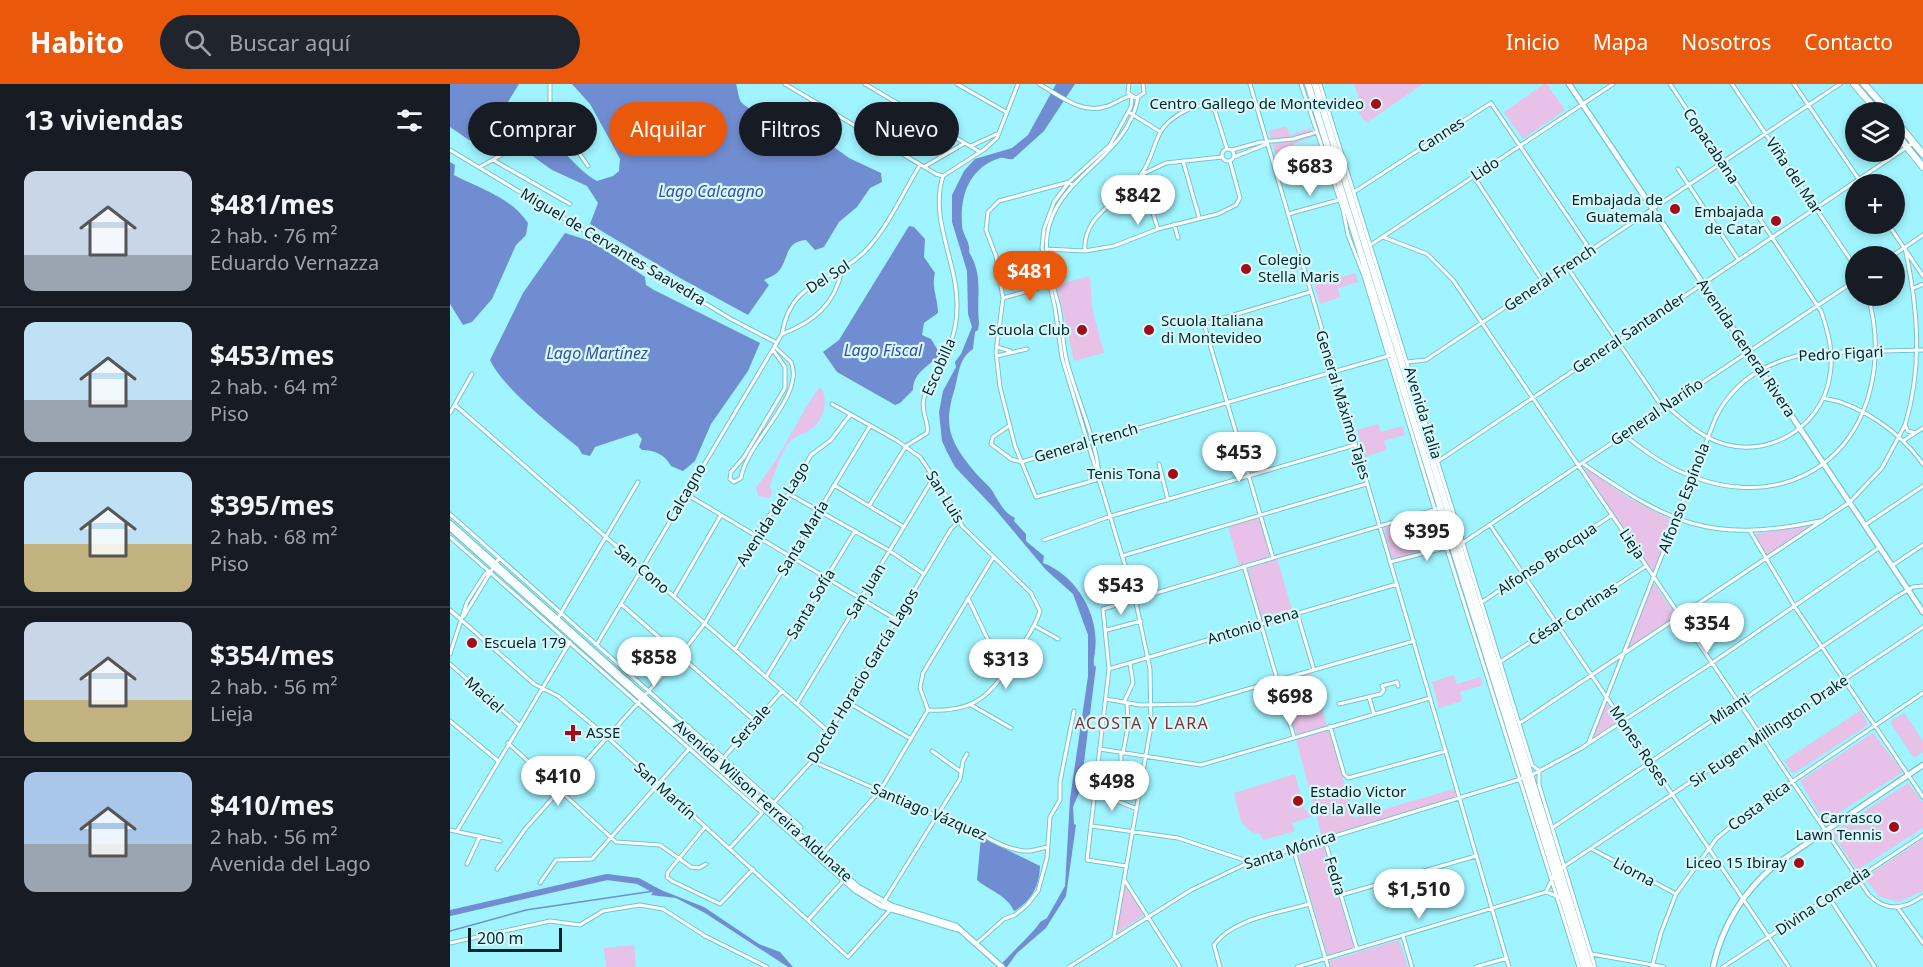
<!DOCTYPE html>
<html lang="es">
<head>
<meta charset="utf-8">
<style>
  body { margin:0; font-family:"Noto Sans",sans-serif; background:#20242c; color:#f1f3f6; height:100vh; display:flex; flex-direction:column; font-size:22px; white-space:nowrap }
  * { box-sizing:border-box; margin:0 }
  p { font-size:20px; color:#9ea1a6 }
  .icon { flex:none; width:33px; height:33px; fill:none; stroke:currentColor; stroke-width:2; stroke-linecap:round; stroke-linejoin:round }
  .map { position:relative; flex:1; overflow:hidden }
  .side { display:flex; flex-direction:column; background:#171b24; width:450px }
  .side>* { flex:none }
  .banner { position:absolute; left:18px; top:18px; width:570px; height:54px; display:flex; gap:12px }
  .controls { position:absolute; left:1395px; top:18px; display:grid; gap:12px }
  .controls a { display:grid; place-items:center; width:60px; height:60px; border-radius:50%; background:#171b24; box-shadow:0 3px 9px #0003; font-size:30px }
  .scale { position:absolute; left:18px; bottom:15px; width:94px; box-sizing:border-box; padding-left:6px; border:3px solid #01262a; border-top:0; font-size:16px; line-height:21px; white-space:nowrap; color:#01262a; -webkit-text-stroke:4px #d8f8fc; paint-order:stroke }
  .price { position:absolute; translate:-50% -51px; padding:0 14px; border-radius:21px; background:#fff; color:#222; font-size:20px; line-height:39px; filter:drop-shadow(0 2px 3px #0008) }
  .price::after { content:''; position:absolute; left:50%; top:36px; width:18px; height:14px; margin-left:-9px; background:inherit; clip-path:polygon(0 0,100% 0,50% 100%) }
  .price.selected { background:#ea580c; color:#fff }
  ul { padding:0; list-style:none }
  li { display:flex; align-items:center; gap:18px; height:150px; padding:0 24px }
  li+li { border-top:2px solid #363941 }
  li span { display:grid; place-items:center; flex:none; width:168px; height:120px; border-radius:12px; color:#555 }
  li>.icon { margin-inline-start:auto }
  span .icon { width:72px; height:72px; fill:#fffc; stroke-width:1 }
  li b { font-size:26px }
  h2 { display:flex; justify-content:space-between; align-items:center; height:72px; padding:0 24px; font-size:26px }
  .tag { padding:0 21px; border-radius:27px; background:#171b24; box-shadow:0 3px 9px #0003; font-size:21px; line-height:54px }
  .tag.selected { background:#ea580c; color:#fff }
  header { display:flex; align-items:center; gap:36px; box-sizing:border-box; height:84px; padding:0 30px; background:#ea580c; color:#fff }
  header strong { font-size:28px }
  nav { display:flex; gap:33px; margin-inline-start:auto; font-size:21px }
  .search { width:420px; height:54px; background:#20242c; display:flex; align-items:center; gap:15px; box-sizing:border-box; padding:0 21px; border-radius:33px; color:#9ea1a6; font-size:22px }
  main { display:flex; flex:1; min-height:0 }
  .map>svg:first-child { display:block }
  .green { fill:#e7c1e7 }
  .water { fill:#718dd1 }
  .lines { fill:none; stroke-linecap:round; stroke-linejoin:round }
  .stream { stroke:#718dd1; stroke-width:1.5 }
  .river { stroke:#718dd1; stroke-width:6 }
  .minor-casing { stroke:#71c5cf; stroke-width:5 }
  .tertiary-casing { stroke:#71c5cf; stroke-width:7 }
  .secondary-casing { stroke:#71c5cf; stroke-width:7 }
  .primary-casing { stroke:#71c5cf; stroke-width:8 }
  .minor { stroke:#fff; stroke-width:3 }
  .tertiary { stroke:#fff; stroke-width:4.5 }
  .secondary { stroke:#fff; stroke-width:4.5 }
  .primary { stroke:#fff; stroke-width:6 }
  .poi-dot { fill:#a40c17; stroke:#d8f8fc; stroke-width:2 }
  .labels { text-anchor:middle; stroke-width:4.5; stroke-linejoin:round; paint-order:stroke }
  .poi-label { font-size:15px; fill:#01262a; stroke:#d8f8fc; text-anchor:end }
  .street-label { font-size:15px; fill:#01262a; stroke:#d8f8fc }
  .water-label { font-size:16px; font-style:italic; fill:#3350a2; stroke:#d8f8fc }
  .neighbourhood-label { font-size:16px; letter-spacing:1.5px; fill:#7b342f; stroke:#d8f8fc }
</style>
</head>
<body>
<header>
<strong>Habito</strong>
<div class="search"><svg class="icon" aria-label="search" viewBox="0 0 24 24"><circle cx="10" cy="10" r="6"/><path d="M15 15l6 6"/></svg>Buscar aquí</div>
<nav><a>Inicio</a><a>Mapa</a><a>Nosotros</a><a>Contacto</a></nav>
</header>
<main>
<section class="side">
<h2>13 viviendas<svg class="icon" aria-label="filters" viewBox="0 0 24 24"><path d="M4 7h16M4 17h16"/><circle cx="9" cy="7" r="2"/><circle cx="15" cy="17" r="2"/></svg></h2>
<ul>
<li><span style="background:linear-gradient(#c9d6e8 70%,#9aa5b1 0)"><svg class="icon" aria-label="home" viewBox="0 0 24 24"><path d="M3 11l9-7 9 7M6 9v11h12V9"/></svg></span><div><b>$481/mes</b><p>2 hab. · 76 m²</p><p>Eduardo Vernazza</p></div></li>
<li><span style="background:linear-gradient(#bfe0f5 65%,#9aa5b1 0)"><svg class="icon" aria-label="home" viewBox="0 0 24 24"><path d="M3 11l9-7 9 7M6 9v11h12V9"/></svg></span><div><b>$453/mes</b><p>2 hab. · 64 m²</p><p>Piso</p></div></li>
<li><span style="background:linear-gradient(#bfe0f5 60%,#c2b280 0)"><svg class="icon" aria-label="home" viewBox="0 0 24 24"><path d="M3 11l9-7 9 7M6 9v11h12V9"/></svg></span><div><b>$395/mes</b><p>2 hab. · 68 m²</p><p>Piso</p></div></li>
<li><span style="background:linear-gradient(#c9d6e8 65%,#c2b280 0)"><svg class="icon" aria-label="home" viewBox="0 0 24 24"><path d="M3 11l9-7 9 7M6 9v11h12V9"/></svg></span><div><b>$354/mes</b><p>2 hab. · 56 m²</p><p>Lieja</p></div></li>
<li><span style="background:linear-gradient(#a9c7e8 60%,#9aa5b1 0)"><svg class="icon" aria-label="home" viewBox="0 0 24 24"><path d="M3 11l9-7 9 7M6 9v11h12V9"/></svg></span><div><b>$410/mes</b><p>2 hab. · 56 m²</p><p>Avenida del Lago</p></div></li>
</ul>
</section>
<div class="map">
<svg width="1473" height="883" viewBox="0 0 1473 883">
  <rect width="100%" height="100%" fill="#a0f4ff"/>
  <path class="green" d="M904,0H973L916,39L905,23L910,17Z
    M1094,0H1097L1115,26L1073,55L1054,28Z
    M836,42L840,51L860,44L863,53L844,60L846,69L827,75L819,47Z
    M882,187L885,195L905,189L908,198L888,204L890,213L870,220L862,192Z
    M640,192L642,224L654,269L624,277L607,201Z
    M370,303C379,313 374,333 365,342C356,350 344,351 337,361C330,372 325,389 320,401L322,409L320,414L308,412L306,403C332,373 346,335 370,303Z
    M928,340L931,348L952,342L955,351L934,357L937,366L915,373L907,346Z
    M1132,385H1137L1177,413L1223,437L1204,487L1200,486Z
    M987,428L998,458L944,475L940,473L934,443Z
    M805,434L810,436L820,470L816,474L789,481L778,442Z
    M1356,441L1359,443L1354,448L1317,472L1303,451Z
    M827,474L842,526L811,535L796,486Z
    M1202,497L1227,532L1177,566Z
    M861,589L877,642L847,651L830,600Z
    M1004,591L1007,600L1030,593L1033,601L1010,608L1012,617L989,624L982,598Z
    M1155,618L1167,631L1168,637L1142,655Z
    M1411,626L1418,641L1343,690L1334,677Z
    M1454,629L1473,657V668L1464,674L1440,638Z
    M879,645L904,734L1004,705L1007,714L872,753L846,655Z
    M1423,649L1453,688L1374,738L1350,697Z
    M845,690L854,724L861,733L842,739L845,747L813,756L810,750C789,747 789,727 784,709Z
    M1458,699L1473,718V744L1407,786L1383,751L1384,747Z
    M1473,755V807L1449,818L1430,813L1414,794Z
    M868,758L873,760L903,861V865L878,873L847,767Z
    M674,803L678,805L694,831L669,848L666,844Z
    M949,856L958,883H880L879,877Z
    M184,861L186,883H156L154,864Z"/>
  <path class="water" d="M0,0H69L33,59L19,56L0,43Z
    M122,0H286C288,5 288,15 292,19C296,25 341,44 350,47L356,43L399,74L431,89L432,98L420,104L407,123L389,138L374,163L365,166L356,156C336,158 339,171 331,184C328,190 320,193 314,196L319,201L298,231L230,194L140,140L148,119L137,102L102,86L74,66L85,53C110,55 124,85 147,97L163,92L169,87L170,75L161,58L140,20Z
    M606,0H625L594,47L563,75C558,76 554,73 550,74C519,84 510,111 512,141C512,151 521,158 519,168C534,193 526,211 529,239L528,246L525,248L523,265C509,274 509,289 505,304C493,341 499,357 524,387C529,394 538,400 543,408C549,418 554,429 565,434L564,437L576,450V457L594,472L593,479C626,491 650,531 645,567C645,572 643,575 644,581L646,583L640,630L636,637L638,646L631,704L623,723L624,740L626,741L616,812L596,844L567,869L557,883H549C557,873 587,845 590,838L597,834L615,802L620,715L638,592V551L623,510L596,486L544,424L505,383L497,368L492,357L489,328L493,307L506,283L505,278L511,270L522,243L518,230L517,187L502,138V111L514,87L525,75L562,64L578,51Z
    M0,78L5,81L4,91C29,104 62,114 78,139L76,151L66,161L42,215L22,238L13,241L0,220Z
    M459,142L464,143L475,155L474,173L485,189C481,203 488,214 488,229L474,239L472,251L481,255L490,270C480,282 463,288 463,306L450,319L445,321L387,288L373,268L389,256Z
    M115,149L143,158L195,193L196,201L204,206L310,259L298,287L261,340L245,377L233,387L221,382C215,371 205,366 192,366L189,363L192,355L187,349L145,363L140,372L132,370L128,363C103,343 53,304 40,276L73,209Z
    M531,753L590,782C590,801 581,818 564,827C556,810 541,808 527,796Z
    M206,804L254,823L309,860L330,868L343,883H338L255,829L226,814L201,811Z"/>
  <g class="lines">
    <path class="stream" d="M0,847L76,826L204,807"/>
    <path class="river" d="M0,829L157,793L188,797L210,809"/>
    <g class="minor-casing">
      <path id="minor" d="M335,0L486,90L493,92
        M415,0L530,68
        M507,0L556,28
        M589,0C609,11 631,30 654,23C664,21 671,14 680,12
        M679,0L678,9L686,14L694,9L693,0
        M800,0L1059,883
        M851,0L893,126L898,151L914,192L985,426
        M870,0L1082,681L1090,687
        M1282,0L1406,184
        M1344,0L1412,100
        M92,27L102,30L138,82
        M680,29L709,47
        M521,62L549,49
        M772 71a6 6 0 1 1 12 0a6 6 0 1 1-12 0Z
        M0,66L281,235L327,259
        M782,66L811,58L843,55L867,48
        M784,73L817,60
        M43,76L120,120
        M733,77L749,133
        M30,83L76,57L86,34L100,20V0
        M474,83L515,59
        M1228,85L1288,175
        M493,92L535,65L547,54L568,0
        M927,93L941,84
        M1024,93L1094,199
        M622,101L619,98L549,117L538,128L536,146L546,172L553,214L546,268L550,303L565,362L586,413L649,395
        M904,108L1041,19L1141,167
        M838,130L889,116
        M724,140L728,154
        M1438,140L1473,192
        M708,145L691,91L716,79L772,73
        M933,153L977,170L1003,196L1419,811C1436,828 1455,825 1473,812
        M922,160L1163,0
        M1455,164C1468,224 1473,282 1455,341
        M596,165L635,167L664,162L708,145L768,130L786,121L790,114L780,77
        M635,167C632,131 671,117 690,92C711,64 698,45 737,26C744,23 752,20 759,22L765,27L777,65
        M1442,172L1473,151
        M1117,183L1213,324
        M1464,204L1473,200
        M553,214L600,201
        M332,250C364,238 385,220 392,186
        M547,263L560,267
        M323,266L335,283V304L294,373L281,388L280,395L284,398L291,394C296,359 356,311 341,278L325,263
        M547,272L577,265
        M957,278L976,276L1390,0
        M1373,314C1411,320 1451,349 1473,380
        M382,320L446,356L470,373L503,422L512,442L581,509L590,527C586,542 576,555 568,568C543,607 530,629 478,626
        M5,321L380,649
        M1217,322C1229,333 1242,345 1257,353C1308,381 1372,348 1380,291C1384,269 1378,247 1371,227L1220,0
        M0,329L22,290
        M559,342L543,353L541,360L561,375L571,378L942,271
        M1174,351C1196,368 1217,384 1244,393C1311,419 1384,397 1413,328C1428,291 1429,250 1418,212
        M1453,357L1473,344
        M987,378L1463,59
        M1132,379C1221,440 1259,460 1370,437
        M709,380L718,416
        M649,393C648,360 626,312 617,278C612,259 613,239 608,219C601,192 591,167 600,139C615,89 677,72 688,14
        M384,401L454,443
        M236,410L447,536
        M339,410L440,467L474,490
        M419,422L456,362L477,349C480,337 470,330 474,314C476,306 482,300 485,293C497,270 507,250 507,223C508,178 479,136 493,92
        M0,430L351,743
        M1040,441L1339,883
        M1415,441L1473,402
        M1300,447L1345,523L1473,713
        M0,453L312,729
        M594,456L661,432L905,361
        M1011,460L1406,196
        M996,462L1129,883
        M672,472L916,400
        M823,474L754,240L860,208
        M940,478L1002,462
        M1443,481L1473,461
        M794,482L844,653
        M224,512L271,431
        M518,514L540,560L550,594
        M1032,518L1162,431
        M171,520L305,637
        M0,526L84,600L108,612L156,652L398,873L440,826
        M847,529L864,586
        M14,532L49,474
        M108,534L188,398
        M585,542L608,555
        M657,546L691,537
        M147,560L332,250C341,192 388,199 419,163C440,139 454,107 470,81
        M285,566L420,342
        M0,570L17,518L35,490L40,488
        M544,572L561,579
        M1050,578L1196,482
        M0,580L69,641
        M659,585L947,500
        M316,593L405,447
        M919,613L924,630
        M656,615L690,621L746,620L964,557
        M674,618L683,599L680,579
        M399,619L461,655
        M347,620L484,393
        M889,620L931,610L934,606L932,602L947,598L948,602
        M521,621L561,644
        M478,626L470,604L473,589L543,474
        M0,637L47,676
        M1070,639L1400,418L1432,384L1455,341L1458,347L1465,349
        M880,642L894,690L898,694L996,667
        M1139,658L1266,333C1286,294 1319,277 1360,269L1473,266
        M58,659L166,758L210,761L241,783L249,784L256,780
        M650,665L751,681L980,614
        M482,667L510,687
        M673,669L678,643L677,619
        M362,677L487,732C518,736 543,764 574,767C582,768 590,764 598,763
        M270,678L332,607
        M1089,689V701L1145,883
        M1080,692L1130,665L1262,579L1430,463
        M645,708L687,725
        M663,716L671,695V668
        M320,723L362,677L501,445L510,436
        M642,742L728,754L800,778
        M255,743L218,788L217,793L222,797L270,820L303,785
        M1102,744L1446,513L1463,503L1473,502
        M0,746L50,757
        M7,747L120,558
        M874,754L907,865
        M280,764L312,729
        M843,764L878,883
        M1142,765L1226,810
        M372,771L430,707L478,626
        M17,780L30,752
        M676,782L637,776L659,585L653,525L990,424
        M47,785L76,744L230,572L255,539L315,436L339,410L361,371L381,356L400,331
        M1110,785L1473,543
        M1104,791L1096,808L1112,814
        M675,797L730,883
        M90,799L106,776L142,775L240,664
        M891,811L1026,772
        M1378,812L1425,883
        M433,819L510,695L513,677L517,670
        M1448,824L1473,859
        M358,836L394,796
        M953,852L962,883
        M664,853L701,642L700,585L685,514L612,274L605,224L592,164L594,145L604,118L619,98L660,61L681,23L682,13
        M0,859L100,837L130,841L153,827L190,821L213,825L255,852L317,883
        M527,859L554,835L565,831L577,821L588,807L597,774L600,733L610,716V698L624,627
        M1142,870L1214,883
        M619,883L741,806L800,778L1074,694
        M770,883L764,861C783,834 830,829 859,820
        M847,883L1096,808
        M1026,883L1057,874
        M1202,883L1211,849L1226,810L1267,754L1302,725L1473,609
        M1273,883L1473,751"/>
    </g>
    <g class="tertiary-casing">
      <path id="tertiary" d="M1263,883C1272,842 1293,808 1325,781L1473,681"/>
    </g>
    <g class="secondary-casing">
      <path id="secondary" d="M1119,0L1473,528
        M0,439L408,803L442,822L506,842L552,883
        M0,444L405,806L431,822L507,845"/>
    </g>
    <g class="primary-casing">
      <path id="primary" d="M858,0L1134,883
        M865,0L1140,883
        M1404,0L1428,28
        M1414,0L1439,28
        M1444,35L1473,70
        M1444,47L1473,83"/>
    </g>
    <use href="#minor" class="minor"/>
    <use href="#tertiary" class="tertiary"/>
    <use href="#secondary" class="secondary"/>
    <use href="#primary" class="primary"/>
  </g>
  <g class="poi-dot">
    <circle cx="926" cy="20" r="6"/>
    <circle cx="1225" cy="125" r="6"/>
    <circle cx="1326" cy="137" r="6"/>
    <circle cx="796" cy="185" r="6"/>
    <circle cx="632" cy="246" r="6"/>
    <circle cx="699" cy="246" r="6"/>
    <circle cx="723" cy="390" r="6"/>
    <circle cx="22" cy="559" r="6"/>
    <path d="M120 640h6v6h6v6h-6v6h-6v-6h-6v-6h6z"/>
    <circle cx="848" cy="717" r="6"/>
    <circle cx="1444" cy="743" r="6"/>
    <circle cx="1349" cy="779" r="6"/>
  </g>
  <g class="labels">
    <g class="poi-label">
      <text x="914" y="25">Centro Gallego de Montevideo</text>
      <text x="1213" y="121">Embajada de<tspan x="1213" dy="17">Guatemala</tspan></text>
      <text x="1314" y="133">Embajada<tspan x="1314" dy="17">de Catar</tspan></text>
      <text x="808" y="181" text-anchor="start">Colegio<tspan x="808" dy="17">Stella Maris</tspan></text>
      <text x="711" y="242" text-anchor="start">Scuola Italiana<tspan x="711" dy="17">di Montevideo</tspan></text>
      <text x="620" y="251">Scuola Club</text>
      <text x="711" y="395">Tenis Tona</text>
      <text x="34" y="564" text-anchor="start">Escuela 179</text>
      <text x="136" y="654" text-anchor="start">ASSE</text>
      <text x="860" y="713" text-anchor="start">Estadio Victor<tspan x="860" dy="17">de la Valle</tspan></text>
      <text x="1432" y="739">Carrasco<tspan x="1432" dy="17">Lawn Tennis</tspan></text>
      <text x="1337" y="784">Liceo 15 Ibiray</text>
    </g>
    <g class="street-label">
      <text transform="translate(991 51) rotate(-33)" y="5">Cannes</text>
      <text transform="translate(1261 62) rotate(56)" y="5">Copacabana</text>
      <text transform="translate(1035 85) rotate(-33)" y="5">Lido</text>
      <text transform="translate(1344 92) rotate(56)" y="5">Viña del Mar</text>
      <text transform="translate(163 163) rotate(31)" y="5">Miguel de Cervantes Saavedra</text>
      <text transform="translate(378 193) rotate(-32)" y="5">Del Sol</text>
      <text transform="translate(1100 194) rotate(-34)" y="5">General French</text>
      <text transform="translate(1179 249) rotate(-34)" y="5">General Santander</text>
      <text transform="translate(1296 264) rotate(56)" y="5">Avenida General Rivera</text>
      <text transform="translate(1391 270) rotate(-3)" y="5">Pedro Figari</text>
      <text transform="translate(489 283) rotate(-66)" y="5">Escobilla</text>
      <text transform="translate(893 321) rotate(73)" y="5">General Máximo Tajes</text>
      <text transform="translate(1207 328) rotate(-34)" y="5">General Nariño</text>
      <text transform="translate(973 329) rotate(73)" y="5">Avenida Italia</text>
      <text transform="translate(636 359) rotate(-16)" y="5">General French</text>
      <text transform="translate(236 409) rotate(-60)" y="5">Calcagno</text>
      <text transform="translate(495 413) rotate(58)" y="5">San Luis</text>
      <text transform="translate(1234 414) rotate(-69)" y="5">Alfonso Espínola</text>
      <text transform="translate(323 430) rotate(-57)" y="5">Avenida del Lago</text>
      <text transform="translate(353 454) rotate(-59)" y="5">Santa María</text>
      <text transform="translate(1182 460) rotate(56)" y="5">Lieja</text>
      <text transform="translate(1097 475) rotate(-34)" y="5">Alfonso Brocqua</text>
      <text transform="translate(192 485) rotate(41)" y="5">San Cono</text>
      <text transform="translate(416 507) rotate(-59)" y="5">San Juan</text>
      <text transform="translate(361 520) rotate(-59)" y="5">Santa Sofía</text>
      <text transform="translate(1123 530) rotate(-33)" y="5">César Cortinas</text>
      <text transform="translate(803 542) rotate(-17)" y="5">Antonio Pena</text>
      <text transform="translate(413 592) rotate(-59)" y="5">Doctor Horacio García Lagos</text>
      <text transform="translate(34 611) rotate(42)" y="5">Maciel</text>
      <text transform="translate(1280 625) rotate(-33)" y="5">Miami</text>
      <text transform="translate(301 642) rotate(-49)" y="5">Sersale</text>
      <text transform="translate(1319 647) rotate(-34)" y="5">Sir Eugen Millington Drake</text>
      <text transform="translate(1189 662) rotate(56)" y="5">Mones Roses</text>
      <text transform="translate(215 707) rotate(42)" y="5">San Martín</text>
      <text transform="translate(313 717) rotate(42)" y="5">Avenida Wilson Ferreira Aldunate</text>
      <text transform="translate(1309 722) rotate(-36)" y="5">Costa Rica</text>
      <text transform="translate(479 728) rotate(23)" y="5">Santiago Vázquez</text>
      <text transform="translate(840 766) rotate(-18)" y="5">Santa Mónica</text>
      <text transform="translate(1184 788) rotate(28)" y="5">Liorna</text>
      <text transform="translate(885 792) rotate(73)" y="5">Fedra</text>
      <text transform="translate(1373 817) rotate(-34)" y="5">Divina Comedia</text>
    </g>
    <g class="water-label">
      <text x="261" y="113">Lago Calcagno</text>
      <text x="433" y="272">Lago Fiscal</text>
      <text x="147" y="275">Lago Martínez</text>
    </g>
    <g class="neighbourhood-label">
      <text x="692" y="645">ACOSTA Y LARA</text>
    </g>
  </g>
</svg>
<div class="controls">
<a><svg class="icon" aria-label="layers" viewBox="0 0 24 24"><path d="M12 4l9 5-9 5-9-5zM3 14l9 5 9-5"/></svg></a>
<a>+</a>
<a>−</a>
</div>
<div class="scale">200 m</div>
<b class="price" style="left:860px;top:113px">$683</b>
<b class="price" style="left:688px;top:142px">$842</b>
<b class="price selected" style="left:580px;top:218px">$481</b>
<b class="price" style="left:789px;top:399px">$453</b>
<b class="price" style="left:977px;top:478px">$395</b>
<b class="price" style="left:671px;top:532px">$543</b>
<b class="price" style="left:1257px;top:570px">$354</b>
<b class="price" style="left:204px;top:604px">$858</b>
<b class="price" style="left:556px;top:606px">$313</b>
<b class="price" style="left:840px;top:643px">$698</b>
<b class="price" style="left:108px;top:723px">$410</b>
<b class="price" style="left:662px;top:728px">$498</b>
<b class="price" style="left:969px;top:836px">$1,510</b>
<div class="banner">
<a class="tag">Comprar</a>
<a class="tag selected">Alquilar</a>
<a class="tag">Filtros</a>
<a class="tag">Nuevo</a>
</div>
</div>
</main>
</body>
</html>
